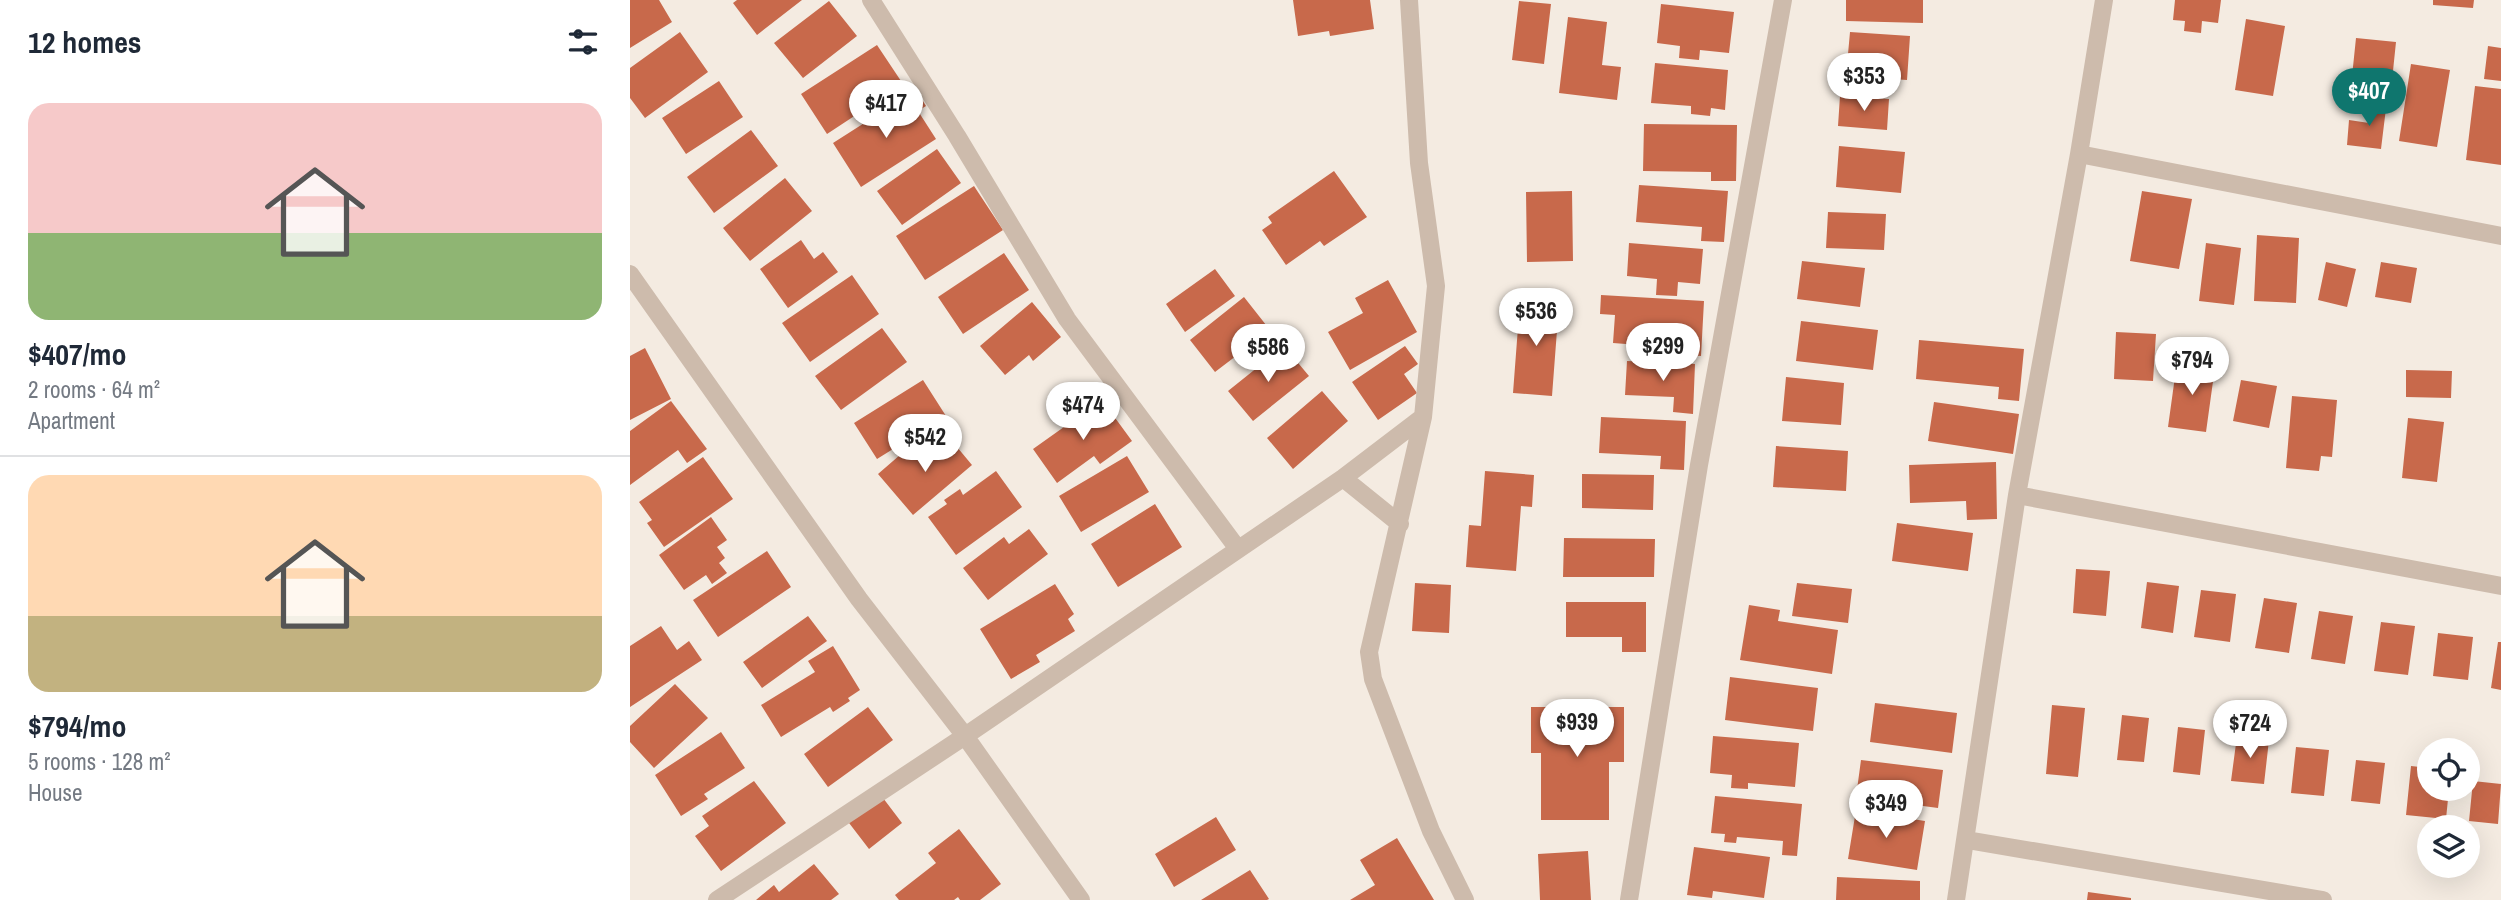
<!DOCTYPE html>
<html lang="en">
<head>
<meta charset="utf-8">
<style>
  body { margin:0; font-family:"Archivo Narrow",sans-serif; background:#f2f2f3; color:#1f2937; height:100vh; display:flex; flex-direction:column; font-size:26px; white-space:nowrap }
  * { box-sizing:border-box; margin:0 }
  p { font-size:23px; color:#747a83 }
  .icon { flex:none; width:38px; height:38px; fill:none; stroke:currentColor; stroke-width:2; stroke-linecap:round; stroke-linejoin:round }
  .map { position:relative; flex:1; overflow:hidden }
  .side { display:flex; flex-direction:column; background:#fff; width:630px }
  .side>* { flex:none }
  .controls { position:absolute; left:1787px; top:738px; display:grid; gap:14px }
  .controls a { display:grid; place-items:center; width:63px; height:63px; border-radius:50%; background:#fff; box-shadow:0 7px 28px #0002; font-size:35px }
  .price { position:absolute; translate:-50% -60px; padding:0 16px; border-radius:24px; background:#fff; color:#222; font-size:23px; line-height:46px; filter:drop-shadow(0 2px 4px #0008) }
  .price::after { content:''; position:absolute; left:50%; top:42px; width:21px; height:16px; margin-left:-10px; background:inherit; clip-path:polygon(0 0,100% 0,50% 100%) }
  .price.on { background:#0f766e; color:#fff }
  ul { padding:0; list-style:none }
  li { display:grid; align-content:center; gap:14px; height:371px; padding:0 28px }
  li+li { border-top:2px solid #e0e1e3 }
  li span { display:grid; place-items:center; height:217px; border-radius:21px; color:#555 }
  li>.icon { margin-inline-start:auto }
  span .icon { width:126px; height:126px; fill:#fffc; stroke-width:1 }
  li b { font-size:30px }
  h2 { display:flex; justify-content:space-between; align-items:center; height:84px; padding:0 28px; font-size:30px }
  main { display:flex; flex:1; min-height:0 }
  .map>svg:first-child { display:block }
  .building { fill:#c8694b }
  .lines { fill:none; stroke-linecap:round; stroke-linejoin:round }
  .street { stroke:#cdbbac; stroke-width:18 }
</style>
</head>
<body>
<main>
<section class="side">
<h2>12 homes<svg class="icon" aria-label="filters" viewBox="0 0 24 24"><path d="M4 7h16M4 17h16"/><circle cx="9" cy="7" r="2"/><circle cx="15" cy="17" r="2"/></svg></h2>
<ul>
<li><span style="background:linear-gradient(#f6c9c9 60%,#8fb573 0)"><svg class="icon" aria-label="home" viewBox="0 0 24 24"><path d="M3 11l9-7 9 7M6 9v11h12V9"/></svg></span><div><b>$407/mo</b><p>2 rooms · 64 m²</p><p>Apartment</p></div></li>
<li><span style="background:linear-gradient(#ffd9b3 65%,#c2b280 0)"><svg class="icon" aria-label="home" viewBox="0 0 24 24"><path d="M3 11l9-7 9 7M6 9v11h12V9"/></svg></span><div><b>$794/mo</b><p>5 rooms · 128 m²</p><p>House</p></div></li>
</ul>
</section>
<div class="map">
<svg width="1871" height="900" viewBox="0 0 1871 900">
  <rect width="100%" height="100%" fill="#f4ebe1"/>
  <path class="building" d="M0,0H29L42,22L0,48Z
    M107,0H172L127,35L103,3Z
    M663,0H740L744,29L700,36L699,31L668,36Z
    M1216,0H1293V23L1216,21Z
    M1545,0H1591L1588,23L1572,21L1571,33L1554,31L1555,21L1543,20Z
    M1803,0H1844L1843,8L1803,5Z
    M199,1L227,36L173,78L144,43Z
    M889,1L921,4L914,64L882,60Z
    M1031,4L1104,12L1099,53L1070,50L1069,60L1049,58L1050,46L1027,43Z
    M938,17L977,22L972,65L991,67L987,100L929,93Z
    M1616,19L1655,26L1643,96L1605,90Z
    M50,32L78,72L15,118L0,98V68Z
    M1220,32L1280,36L1277,80L1216,76Z
    M1726,38L1766,42L1761,90L1721,86Z
    M247,45L273,84L197,134L171,94Z
    M1858,46L1871,48V81L1854,79Z
    M1025,63L1098,70L1095,110L1081,108L1080,116L1061,114V106L1021,103Z
    M1781,64L1820,70L1807,147L1769,141Z
    M89,81L113,117L56,154L32,118Z
    M1845,86L1871,89V165L1836,160Z
    M286,90L296,106L288,111L306,139L231,187L203,143Z
    M1210,96L1259,99L1257,130L1208,126Z
    M1742,98L1757,100L1751,149L1717,145L1719,120L1739,123Z
    M1014,124L1107,125L1106,181H1081V172L1013,171Z
    M121,130L148,166L84,213L57,177Z
    M1209,146L1275,152L1271,193L1206,187Z
    M307,149L331,183L272,225L247,191Z
    M704,171L737,217L694,246L690,241L656,265L632,230L642,223L638,217Z
    M155,178L182,211L120,261L93,228Z
    M1009,185L1098,191L1094,242L1071,241L1072,227L1006,222Z
    M344,186L373,230L295,280L266,236Z
    M942,191L943,261L897,262L896,192Z
    M1512,191L1562,199L1549,269L1500,261Z
    M1198,212L1256,214L1254,250L1196,248Z
    M1627,235L1669,238L1666,303L1624,301Z
    M171,240L184,259L193,252L208,272L158,308L130,269Z
    M999,243L1073,249L1070,284L1048,282L1047,296L1026,295L1027,279L997,276Z
    M1576,243L1611,248L1604,305L1569,301Z
    M374,253L399,290L333,334L308,297Z
    M1172,261L1235,268L1230,307L1167,299Z
    M1696,262L1726,269L1717,307L1688,300Z
    M1751,262L1787,268L1781,303L1745,297Z
    M585,269L605,296L555,332L536,304Z
    M222,275L249,314L180,362L152,323Z
    M758,280L787,332L720,370L698,332L733,313L725,298Z
    M971,295L1074,301L1071,356L1047,354L1048,348L983,343L985,315L970,314Z
    M614,297L640,330L585,372L560,340Z
    M890,301L929,304L922,396L883,393Z
    M402,302L431,337L403,361L399,355L375,375L350,346Z
    M1171,321L1248,330L1243,370L1166,361Z
    M252,328L277,362L211,410L185,376Z
    M1486,332L1526,334L1523,381L1484,379Z
    M1289,340L1394,349L1389,401L1368,399L1369,387L1286,379Z
    M654,346L679,376L623,421L598,391Z
    M775,346L788,364L774,374L787,393L748,420L722,382Z
    M15,348L41,399L0,420V356Z
    M997,361L1065,364L1063,414L1043,412L1044,397L995,395Z
    M1547,362L1585,367L1576,432L1538,427Z
    M1776,370L1822,371L1821,398L1776,397Z
    M1156,377L1214,383L1211,425L1152,421Z
    M293,380L316,416L247,459L224,423Z
    M1611,380L1647,386L1639,428L1603,421Z
    M692,391L718,421L663,469L637,438Z
    M1662,396L1707,400L1702,457L1691,456L1689,471L1656,468Z
    M472,400L502,441L470,464L464,456L427,483L403,449Z
    M41,401L77,449L57,463L48,450L0,485V431Z
    M1304,402L1389,414L1383,454L1298,441Z
    M971,417L1056,421L1054,470L1030,469L1031,456L969,453Z
    M1778,418L1814,422L1807,482L1772,478Z
    M317,435L342,465L283,515L248,474L278,448L288,459Z
    M1146,446L1218,451L1216,491L1143,487Z
    M497,456L519,492L451,532L429,496Z
    M73,457L103,499L34,547L17,523L22,520L9,502Z
    M1366,462L1367,519L1337,520L1336,501L1280,503L1279,465Z
    M366,471L392,507L326,555L298,517L317,504L314,500L330,489L333,495Z
    M855,471L904,475L902,507L891,506L886,571L836,567L839,525L851,526Z
    M952,474L1024,475L1023,510L952,508Z
    M525,504L552,547L488,587L461,544Z
    M81,517L97,540L87,547L95,558L89,563L97,573L82,584L76,575L54,590L29,555Z
    M1267,523L1343,533L1338,571L1262,561Z
    M399,529L418,554L358,600L333,568L374,537L379,544Z
    M934,538L1025,539L1024,577H933Z
    M137,551L161,587L88,637L63,600Z
    M1446,569L1480,571L1476,616L1443,613Z
    M1517,582L1549,586L1543,633L1511,628Z
    M785,583L821,585L819,633L782,631Z
    M1167,583L1222,589L1218,623L1162,616Z
    M425,584L444,614L438,619L445,631L406,655L410,662L381,679L350,629Z
    M1571,590L1606,594L1600,642L1564,637Z
    M1634,598L1667,603L1659,653L1625,648Z
    M936,602H1016V652H992V637H936Z
    M1119,605L1150,610L1148,621L1208,630L1202,674L1110,660Z
    M1689,611L1723,616L1715,664L1681,659Z
    M178,616L197,641L132,688L113,662Z
    M1751,622L1785,626L1778,675L1744,671Z
    M31,626L47,650L59,641L72,660L0,707V646Z
    M1808,633L1843,637L1838,680L1803,676Z
    M1868,642H1871V690L1861,688Z
    M203,646L230,690L218,698L220,701L203,712L200,707L151,737L131,705L185,672L178,661Z
    M1100,677L1188,688L1183,731L1095,720Z
    M45,684L78,718L24,768L0,742V726Z
    M1245,703L1327,713L1322,753L1240,742Z
    M1422,705L1455,708L1448,777L1416,774Z
    M238,707L263,740L198,787L174,754Z
    M901,707H994V762H979V820H911V753H901Z
    M1492,715L1519,718L1514,762L1487,760Z
    M1548,727L1575,730L1570,775L1543,772Z
    M91,732L115,768L74,794L78,799L51,816L25,775Z
    M1083,736L1169,743L1165,787L1118,783V789L1101,788L1102,775L1080,773Z
    M1607,736L1639,740L1634,784L1601,781Z
    M1666,747L1699,750L1694,796L1661,793Z
    M1231,760L1313,770L1308,808L1226,797Z
    M1726,760L1755,763L1750,804L1721,801Z
    M1781,766L1799,768V789H1819L1816,819L1776,815Z
    M124,781L156,823L91,871L65,836L79,826L72,816Z
    M1843,781L1871,784L1868,824L1839,821Z
    M250,794L272,823L239,849L216,819Z
    M1085,796L1172,804L1167,856L1152,855L1153,841L1107,837L1106,843L1094,842L1095,834L1081,833Z
    M1226,810L1295,821L1287,870L1218,859Z
    M586,817L606,850L544,887L525,854Z
    M329,829L371,884L350,900H330L328,897L324,900H269L265,895L306,863L298,853Z
    M767,838L804,900H720L745,885L730,860Z
    M1064,847L1140,857L1134,898L1083,891L1082,898L1057,895Z
    M958,851L961,900H910L908,854Z
    M184,864L209,894L201,900H126L144,885L149,892Z
    M620,870L639,899L637,900H571Z
    M1207,877L1290,881V900H1206Z
    M1458,892L1501,898V900H1457Z"/>
  <g class="lines">
    <path class="street" d="M241,0L327,136L437,319L608,549
      M779,0L789,163L806,286L793,417L739,652L743,679L801,831L835,900
      M1449,154L1871,236
      M0,274L229,599L335,736L451,900
      M713,478L770,524
      M1387,495L1871,586
      M1337,840L1693,900
      M87,900L335,736L713,478L793,417
      M999,900L1069,465L1153,0
      M1326,900L1387,495L1449,154L1474,0"/>
  </g>
</svg>
<div class="controls">
<a><svg class="icon" aria-label="locate" viewBox="0 0 24 24"><circle cx="12" cy="12" r="6"/><path d="M12 2v4M12 18v4M2 12h4M18 12h4"/></svg></a>
<a><svg class="icon" aria-label="layers" viewBox="0 0 24 24"><path d="M12 4l9 5-9 5-9-5zM3 14l9 5 9-5"/></svg></a>
</div>
<b class="price" style="left:1234px;top:113px">$353</b>
<b class="price on" style="left:1739px;top:128px">$407</b>
<b class="price" style="left:256px;top:140px">$417</b>
<b class="price" style="left:906px;top:348px">$536</b>
<b class="price" style="left:1033px;top:383px">$299</b>
<b class="price" style="left:638px;top:384px">$586</b>
<b class="price" style="left:1562px;top:397px">$794</b>
<b class="price" style="left:453px;top:442px">$474</b>
<b class="price" style="left:295px;top:474px">$542</b>
<b class="price" style="left:947px;top:759px">$939</b>
<b class="price" style="left:1620px;top:760px">$724</b>
<b class="price" style="left:1256px;top:840px">$349</b>
</div>
</main>
</body>
</html>
